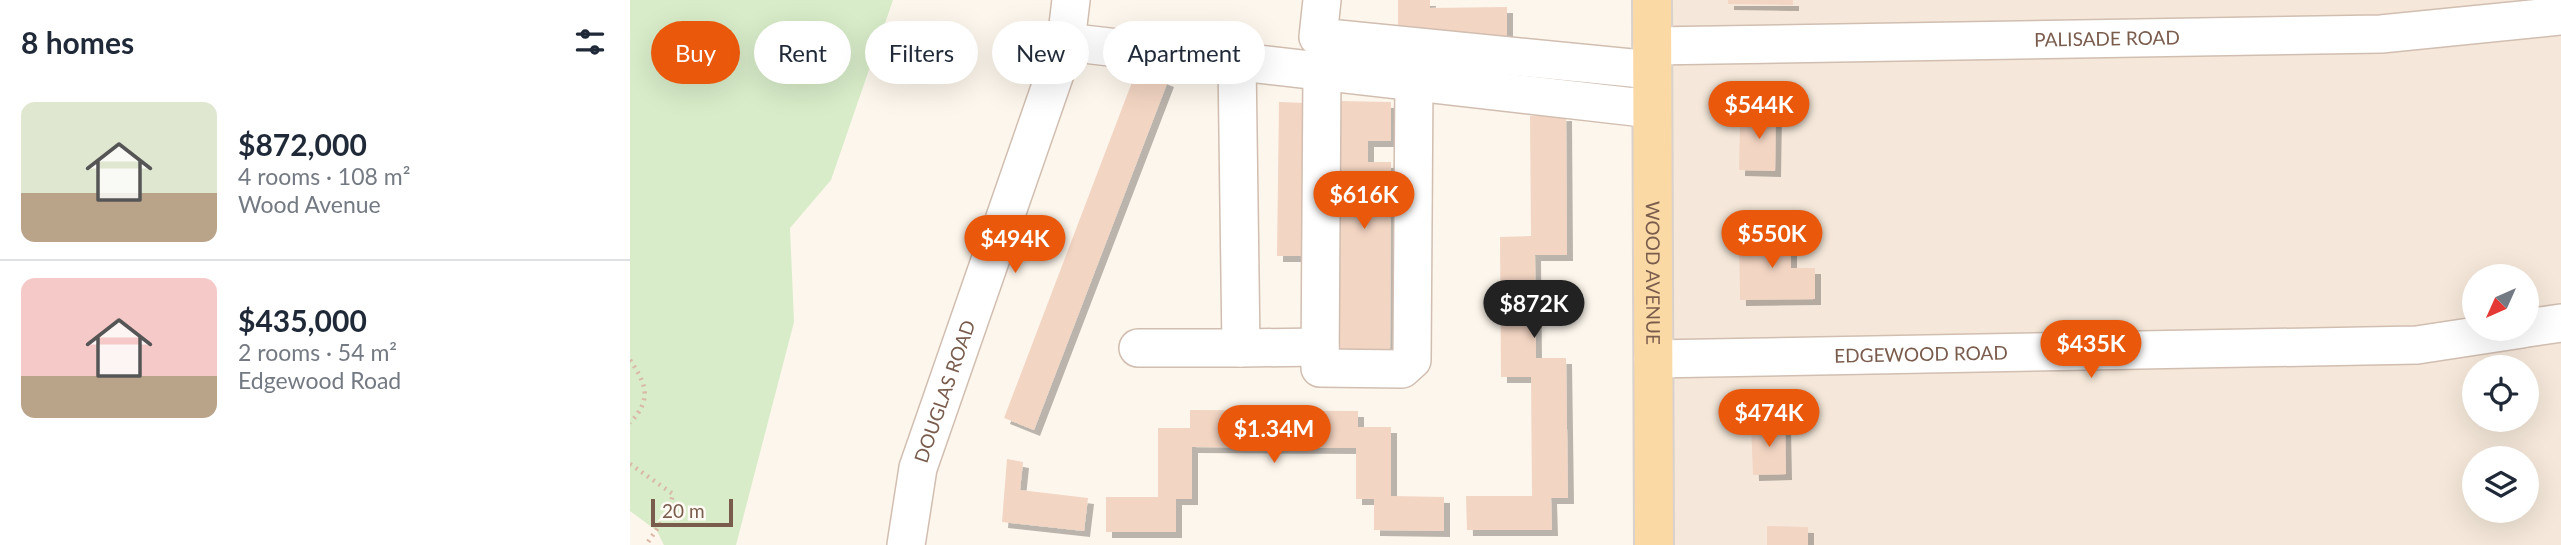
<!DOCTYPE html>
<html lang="en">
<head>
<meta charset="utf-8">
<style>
  body { margin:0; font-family:Lato,sans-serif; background:#f2f2f3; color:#1f2937; height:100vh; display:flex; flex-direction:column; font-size:26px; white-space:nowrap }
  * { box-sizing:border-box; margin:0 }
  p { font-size:23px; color:#747a83 }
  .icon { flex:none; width:38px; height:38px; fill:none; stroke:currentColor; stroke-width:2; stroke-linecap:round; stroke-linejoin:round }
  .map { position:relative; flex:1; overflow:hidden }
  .side { display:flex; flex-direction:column; background:#fff; width:630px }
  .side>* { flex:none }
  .top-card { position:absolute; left:21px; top:21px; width:665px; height:63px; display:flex; gap:14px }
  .needle { width:46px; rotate:225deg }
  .controls { position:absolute; left:1832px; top:264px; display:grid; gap:14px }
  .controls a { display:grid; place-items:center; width:77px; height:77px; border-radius:50%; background:#fff; box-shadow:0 7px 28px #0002; font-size:35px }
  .scale { position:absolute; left:21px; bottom:18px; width:82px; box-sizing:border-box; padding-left:7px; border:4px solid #7a5c4d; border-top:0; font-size:19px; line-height:24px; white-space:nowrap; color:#7a5c4d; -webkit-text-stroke:5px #fffaf3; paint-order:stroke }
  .price { position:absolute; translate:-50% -60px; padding:0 16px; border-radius:24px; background:#ea580c; color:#fff; font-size:23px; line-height:46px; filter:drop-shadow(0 2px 4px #0008) }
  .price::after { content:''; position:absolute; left:50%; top:42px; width:21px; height:16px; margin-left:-10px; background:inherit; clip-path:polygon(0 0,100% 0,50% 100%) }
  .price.selected { background:#222; color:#fff }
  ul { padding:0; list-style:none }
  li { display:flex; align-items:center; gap:21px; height:175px; padding:0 21px }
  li+li { border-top:2px solid #e0e1e3 }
  li span { display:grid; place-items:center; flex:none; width:196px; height:140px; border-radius:14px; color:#555 }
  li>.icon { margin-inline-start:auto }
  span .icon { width:84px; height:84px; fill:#fffc; stroke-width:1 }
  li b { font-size:30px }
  h2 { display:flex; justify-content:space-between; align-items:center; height:84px; padding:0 21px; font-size:30px }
  .chip { padding:0 24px; border-radius:32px; background:#fff; box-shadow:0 7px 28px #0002; font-size:24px; line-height:63px }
  .chip.selected { background:#ea580c; color:#fff }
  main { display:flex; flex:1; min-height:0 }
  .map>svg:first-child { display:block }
  .residential { fill:#f5e8da; fill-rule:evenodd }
  .green { fill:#d8ecc9 }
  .building { fill:#f3d5c3; filter:url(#shadow) }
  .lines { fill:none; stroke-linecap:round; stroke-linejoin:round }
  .minor-casing { stroke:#d1beb0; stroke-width:40 }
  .major-casing { stroke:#dad1cd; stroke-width:42 }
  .path { stroke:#d9b8a5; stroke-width:4.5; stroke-dasharray:2 5; stroke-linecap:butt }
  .minor { stroke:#fff; stroke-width:37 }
  .major { stroke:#fbd9a5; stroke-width:38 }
  .labels { text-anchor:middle; stroke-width:5; stroke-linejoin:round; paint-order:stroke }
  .street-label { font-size:19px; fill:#7a5c4d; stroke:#fffaf3 }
</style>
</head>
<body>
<main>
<section class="side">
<h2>8 homes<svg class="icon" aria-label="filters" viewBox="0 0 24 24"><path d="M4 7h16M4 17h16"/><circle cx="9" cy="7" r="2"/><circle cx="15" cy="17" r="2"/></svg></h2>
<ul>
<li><span style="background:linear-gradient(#dfe7d0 65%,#b9a48a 0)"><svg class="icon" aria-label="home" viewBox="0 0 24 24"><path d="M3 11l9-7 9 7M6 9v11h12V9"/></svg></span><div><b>$872,000</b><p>4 rooms · 108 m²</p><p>Wood Avenue</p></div></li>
<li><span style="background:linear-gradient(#f6c9c9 70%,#b9a48a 0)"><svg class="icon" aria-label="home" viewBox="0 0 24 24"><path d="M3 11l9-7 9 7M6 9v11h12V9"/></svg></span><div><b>$435,000</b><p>2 rooms · 54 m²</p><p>Edgewood Road</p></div></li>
</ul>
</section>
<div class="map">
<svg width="1931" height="545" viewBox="0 0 1931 545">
  <defs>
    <filter id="shadow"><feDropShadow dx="6" dy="6" stdDeviation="0" flood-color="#0004"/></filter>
  </defs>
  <rect width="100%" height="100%" fill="#fdf6ec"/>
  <path class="residential" d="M1037,0H1931V545H1040ZM1844,276H1897V329H1844ZM1844,368H1897V420H1844ZM1844,458H1897V511H1844Z"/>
  <path class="green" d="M0,0H263L201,180L160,228L164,322L106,545H34L27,531L0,511Z"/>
  <path class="building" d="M768,0H800V8L877,7V40L796,41V29H768Z
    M1098,0H1163V5L1098,4Z
    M507,69L538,81L404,430L374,418Z
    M710,101L761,102V141H738V162H761L760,355L709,354Z
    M649,102L676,103L673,256H647Z
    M1123,108H1146L1145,171L1109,170L1110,122H1123Z
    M936,115L937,255H905L906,358H936L938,498H921L922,530H837L836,496H902L901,377H871L870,237L901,236L900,116Z
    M1109,235H1161V268H1185V299L1110,300Z
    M560,410L728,411V427H761V496L814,497V531L744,530V499H726V448L562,447V499H546V532H476V497H528V428H560Z
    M1155,423L1156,474L1123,475L1121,424Z
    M377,459L393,462L390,490L458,498L454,531L372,522Z
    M1137,526L1178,527V545H1137Z"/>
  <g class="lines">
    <g class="minor-casing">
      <g id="minor">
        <path d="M692,0L688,37L1022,70"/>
        <path d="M436,42L1022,109"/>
        <path id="s1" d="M1022,46L1751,34L1931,16"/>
        <path d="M607,61L611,348L690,347"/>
        <path d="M692,71L690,368L772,369L782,360L784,81"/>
        <path d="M1897,328L1931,323"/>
        <path d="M508,348H611"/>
        <path id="s2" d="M1023,359L1787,345L1892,329"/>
        <path id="s3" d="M276,545L288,468L436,42L441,0"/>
      </g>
    </g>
    <g class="major-casing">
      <g id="major">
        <path id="s4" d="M1022,0L1024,545"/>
      </g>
    </g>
    <path class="path" d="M0,360C17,385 22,399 0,423
      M0,464L43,494L38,513L16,545"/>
    <use href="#minor" class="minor"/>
    <use href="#major" class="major"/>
  </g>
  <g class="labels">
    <g class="street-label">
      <text dy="7" stroke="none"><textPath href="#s1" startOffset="455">PALISADE ROAD</textPath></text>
      <text dy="7" stroke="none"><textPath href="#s4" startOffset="273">WOOD AVENUE</textPath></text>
      <text dy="7" stroke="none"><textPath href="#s2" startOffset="268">EDGEWOOD ROAD</textPath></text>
      <text dy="7" stroke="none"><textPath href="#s3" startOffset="159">DOUGLAS ROAD</textPath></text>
    </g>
  </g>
</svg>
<div class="controls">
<a><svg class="needle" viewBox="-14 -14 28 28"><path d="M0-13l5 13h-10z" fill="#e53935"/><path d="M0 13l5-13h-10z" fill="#747a83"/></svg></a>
<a><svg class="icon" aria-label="locate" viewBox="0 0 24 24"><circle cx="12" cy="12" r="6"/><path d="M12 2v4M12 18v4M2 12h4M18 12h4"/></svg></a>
<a><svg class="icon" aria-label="layers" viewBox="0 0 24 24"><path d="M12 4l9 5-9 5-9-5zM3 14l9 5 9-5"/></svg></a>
</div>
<div class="scale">20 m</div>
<b class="price" style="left:1129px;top:141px">$544K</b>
<b class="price" style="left:734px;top:231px">$616K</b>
<b class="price" style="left:1142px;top:270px">$550K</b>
<b class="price" style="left:385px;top:275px">$494K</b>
<b class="price selected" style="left:904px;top:340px">$872K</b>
<b class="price" style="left:1461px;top:380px">$435K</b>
<b class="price" style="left:1139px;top:449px">$474K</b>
<b class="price" style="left:644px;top:465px">$1.34M</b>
<div class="top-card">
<a class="chip selected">Buy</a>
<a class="chip">Rent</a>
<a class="chip">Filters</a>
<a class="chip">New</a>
<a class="chip">Apartment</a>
</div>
</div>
</main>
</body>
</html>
